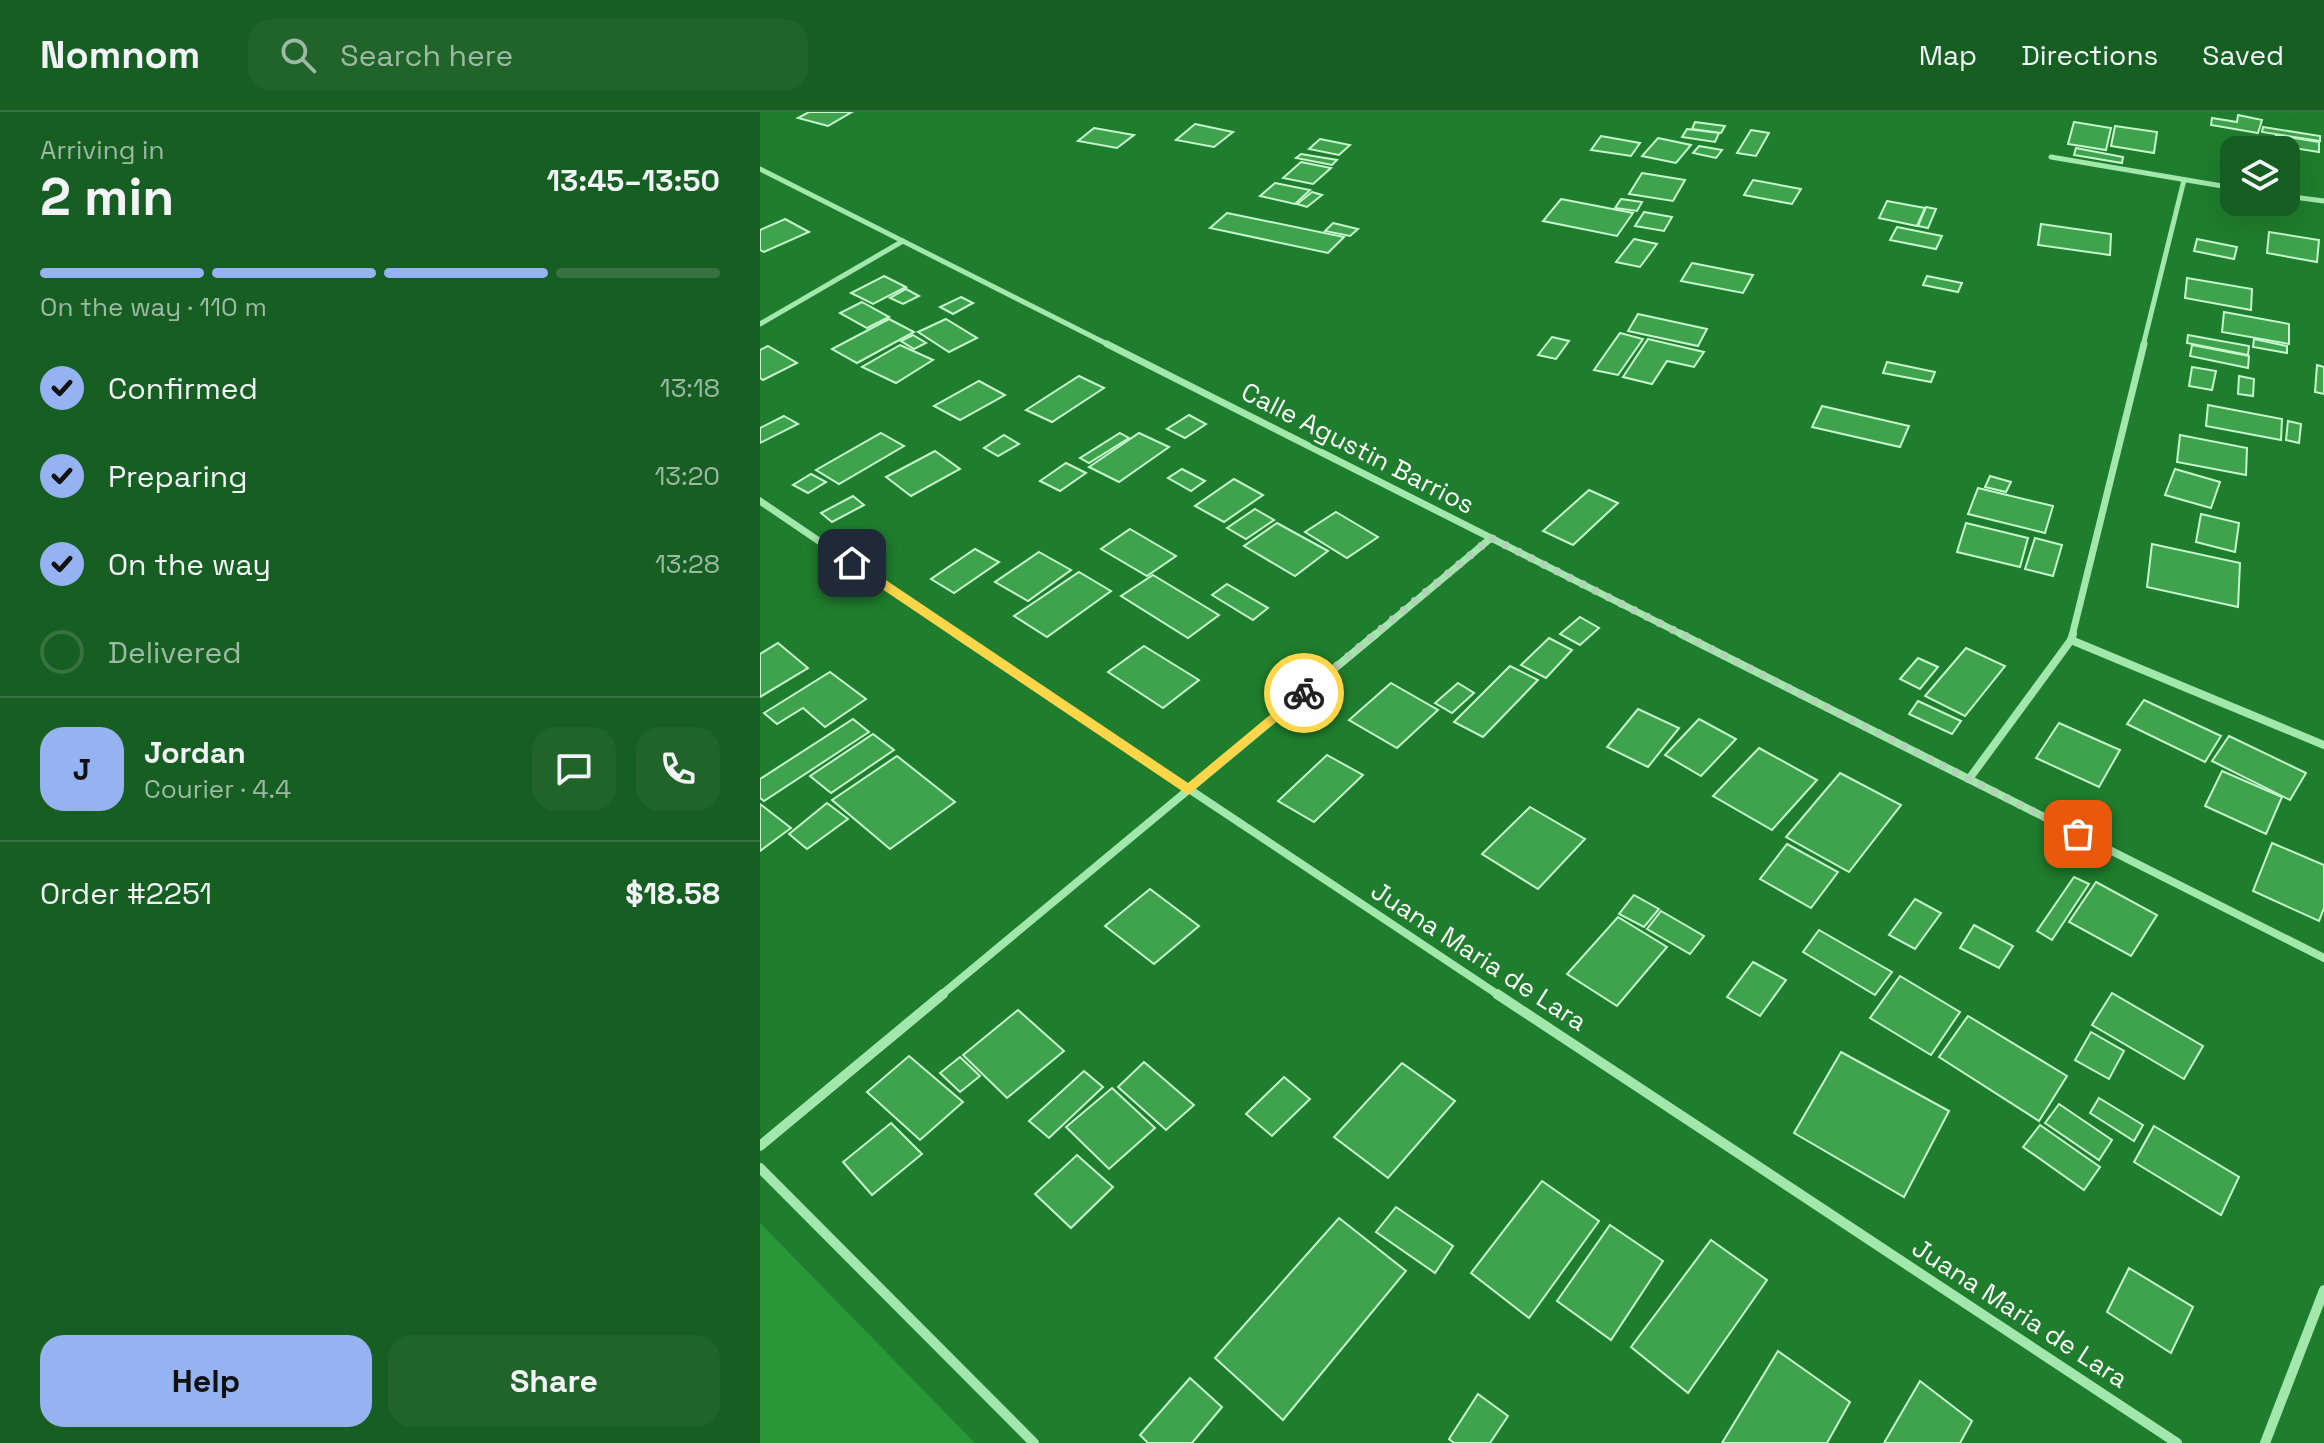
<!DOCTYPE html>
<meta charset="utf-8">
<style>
:root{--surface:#175e22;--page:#20642a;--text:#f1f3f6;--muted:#9ebaa5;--line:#367340;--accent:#95b2f1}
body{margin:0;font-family:"Space Grotesk",sans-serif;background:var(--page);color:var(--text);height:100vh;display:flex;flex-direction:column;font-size:30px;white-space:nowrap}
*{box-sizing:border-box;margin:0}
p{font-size:26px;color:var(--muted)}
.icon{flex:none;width:44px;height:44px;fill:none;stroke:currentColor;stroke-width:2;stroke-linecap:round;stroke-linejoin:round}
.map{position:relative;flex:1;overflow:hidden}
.drawer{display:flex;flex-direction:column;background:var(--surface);width:760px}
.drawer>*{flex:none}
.fabs{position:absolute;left:1460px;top:24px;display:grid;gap:16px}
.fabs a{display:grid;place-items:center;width:80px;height:80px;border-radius:16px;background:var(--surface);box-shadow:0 8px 32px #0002;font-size:40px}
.pin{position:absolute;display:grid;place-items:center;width:68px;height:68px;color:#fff;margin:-34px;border-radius:16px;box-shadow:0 4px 12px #0006}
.courier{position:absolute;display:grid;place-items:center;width:80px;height:80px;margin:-40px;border:6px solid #ffd54a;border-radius:50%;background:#fff;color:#222;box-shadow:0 2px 10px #0007}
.headline em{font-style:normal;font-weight:600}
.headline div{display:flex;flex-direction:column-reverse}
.headline{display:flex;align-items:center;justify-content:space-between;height:136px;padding:0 40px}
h1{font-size:52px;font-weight:600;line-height:60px}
.bar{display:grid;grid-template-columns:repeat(4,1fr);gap:12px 8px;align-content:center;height:96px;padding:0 40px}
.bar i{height:10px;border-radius:6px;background:var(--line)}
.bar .active{background:var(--accent)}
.bar p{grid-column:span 4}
.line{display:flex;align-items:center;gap:20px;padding:0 40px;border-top:2px solid var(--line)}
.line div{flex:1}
.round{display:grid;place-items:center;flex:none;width:84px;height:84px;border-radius:24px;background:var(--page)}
ol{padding:0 40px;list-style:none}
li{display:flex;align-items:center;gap:24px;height:88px}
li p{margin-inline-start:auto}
li .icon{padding:8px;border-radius:50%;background:var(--accent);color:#111;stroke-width:4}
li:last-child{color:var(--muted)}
li i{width:44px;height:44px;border:4px solid var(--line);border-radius:50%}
.button{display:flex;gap:16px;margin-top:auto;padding:16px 40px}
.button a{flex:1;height:92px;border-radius:24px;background:var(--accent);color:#111;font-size:32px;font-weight:600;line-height:92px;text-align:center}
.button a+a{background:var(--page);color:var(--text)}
header{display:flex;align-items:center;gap:48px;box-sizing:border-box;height:112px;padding:0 40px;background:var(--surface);border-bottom:2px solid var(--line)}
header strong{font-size:38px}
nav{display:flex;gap:44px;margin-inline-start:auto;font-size:28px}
.search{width:560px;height:72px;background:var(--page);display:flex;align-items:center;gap:20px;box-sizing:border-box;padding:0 28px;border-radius:24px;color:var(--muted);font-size:30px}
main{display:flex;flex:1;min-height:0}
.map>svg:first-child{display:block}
.green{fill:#299637}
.building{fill:#3fa34d;stroke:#c6f6cc;stroke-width:2}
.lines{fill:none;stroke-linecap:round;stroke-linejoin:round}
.street-far3{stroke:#a2e7ab;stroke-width:5}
.street-far2{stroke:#a2e7ab;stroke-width:7}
.street-far1{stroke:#a2e7ab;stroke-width:8}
.street{stroke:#a2e7ab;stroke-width:10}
.route{fill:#ffd54a}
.done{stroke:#b1d2b6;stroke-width:8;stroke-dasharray:0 14.4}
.labels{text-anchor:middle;stroke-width:7;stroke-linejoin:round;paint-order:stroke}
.street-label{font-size:26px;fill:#fff;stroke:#1f7e2d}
</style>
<header>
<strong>Nomnom</strong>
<div class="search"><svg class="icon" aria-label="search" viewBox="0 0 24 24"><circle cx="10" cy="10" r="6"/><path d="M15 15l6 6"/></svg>Search here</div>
<nav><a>Map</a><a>Directions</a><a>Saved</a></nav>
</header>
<main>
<section class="drawer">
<div class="headline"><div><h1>2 min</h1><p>Arriving in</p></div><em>13:45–13:50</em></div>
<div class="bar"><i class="active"></i><i class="active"></i><i class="active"></i><i></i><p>On the way · 110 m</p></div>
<ol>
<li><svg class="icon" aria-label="check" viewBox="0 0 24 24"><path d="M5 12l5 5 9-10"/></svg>Confirmed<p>13:18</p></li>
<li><svg class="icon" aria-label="check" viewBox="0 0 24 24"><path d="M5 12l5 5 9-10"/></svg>Preparing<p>13:20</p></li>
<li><svg class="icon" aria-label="check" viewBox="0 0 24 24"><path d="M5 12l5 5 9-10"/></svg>On the way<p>13:28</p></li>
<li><i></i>Delivered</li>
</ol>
<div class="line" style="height:144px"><b class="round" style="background:var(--accent);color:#111">J</b><div><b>Jordan</b><p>Courier · 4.4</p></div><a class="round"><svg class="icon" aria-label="chat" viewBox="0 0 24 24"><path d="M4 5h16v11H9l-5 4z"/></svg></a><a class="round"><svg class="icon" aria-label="phone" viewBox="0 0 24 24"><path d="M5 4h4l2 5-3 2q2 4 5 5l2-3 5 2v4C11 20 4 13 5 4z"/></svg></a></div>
<div class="line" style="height:104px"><div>Order #2251</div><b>$18.58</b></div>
<div class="button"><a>Help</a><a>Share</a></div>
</section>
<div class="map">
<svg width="1564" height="1331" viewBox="0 0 1564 1331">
<rect width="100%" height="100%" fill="#1f7e2d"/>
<polygon class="green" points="0,1111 215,1331 0,1331"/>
<g class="building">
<polygon points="49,0 92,0 68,14 38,6"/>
<polygon points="1478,3 1502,8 1498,21 1451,13 1452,6 1477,10"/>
<polygon points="935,10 965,14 961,21 932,17"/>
<polygon points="1314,10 1351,16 1346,38 1308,32"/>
<polygon points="435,12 473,20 454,35 416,28"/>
<polygon points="1355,14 1397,20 1394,41 1351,34"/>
<polygon points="1503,15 1560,24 1560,29 1502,20"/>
<polygon points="334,16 374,23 357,36 318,29"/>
<polygon points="927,17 959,21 955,30 922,25"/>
<polygon points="991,18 1009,21 996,44 977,41"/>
<polygon points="1516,23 1559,30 1559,40 1515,33"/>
<polygon points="841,24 880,31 871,44 831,38"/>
<polygon points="898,26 931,33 916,51 882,44"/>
<polygon points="560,27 590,33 579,43 549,37"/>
<polygon points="939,34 962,38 956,46 933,41"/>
<polygon points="1316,36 1363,45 1362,51 1314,43"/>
<polygon points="541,42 577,48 572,53 536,46"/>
<polygon points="541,50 571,56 553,72 523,66"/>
<polygon points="882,61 925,68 913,89 869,82"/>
<polygon points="993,68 1041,77 1032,92 984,83"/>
<polygon points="515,71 550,78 535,92 500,84"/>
<polygon points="552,80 562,83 547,95 537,92"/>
<polygon points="801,87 873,101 857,124 783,109"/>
<polygon points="861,87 882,90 877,99 855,96"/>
<polygon points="1127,89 1165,96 1157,114 1119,106"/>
<polygon points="1166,95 1176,97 1168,116 1158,114"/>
<polygon points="884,100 912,105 904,119 875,114"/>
<polygon points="467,101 584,125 568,141 450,116"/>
<polygon points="25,107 49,120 4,140 0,138 0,118"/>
<polygon points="573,111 598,117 590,124 565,119"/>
<polygon points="1281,112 1351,122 1350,143 1278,133"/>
<polygon points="1137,115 1182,124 1176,137 1130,128"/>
<polygon points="1509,120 1559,128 1557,150 1507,141"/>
<polygon points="874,127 897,132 880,155 856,150"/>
<polygon points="1437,127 1477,135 1474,147 1434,139"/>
<polygon points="932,151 993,163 983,181 921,169"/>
<polygon points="124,164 146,175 113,192 91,181"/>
<polygon points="1167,164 1202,171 1198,180 1163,173"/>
<polygon points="1427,166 1492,177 1491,198 1425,186"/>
<polygon points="146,177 159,184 143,192 130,186"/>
<polygon points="201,185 213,191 193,202 180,195"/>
<polygon points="102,190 129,205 107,216 80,201"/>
<polygon points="1464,200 1529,212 1529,232 1462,220"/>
<polygon points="878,202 947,217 938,234 868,219"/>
<polygon points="129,207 154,220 97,251 72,237"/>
<polygon points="186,207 217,226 189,240 158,220"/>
<polygon points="860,221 883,227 858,263 834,258"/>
<polygon points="153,223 166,231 154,237 141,229"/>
<polygon points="1428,223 1489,234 1488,243 1427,231"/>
<polygon points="792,225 809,229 796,247 778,243"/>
<polygon points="888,227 944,240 934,255 907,249 892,272 863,265"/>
<polygon points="1494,227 1527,234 1527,241 1493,235"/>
<polygon points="140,233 173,248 136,271 102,255"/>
<polygon points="1432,233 1489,244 1488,256 1430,244"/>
<polygon points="8,234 37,251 3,268 0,266 0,238"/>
<polygon points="1127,250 1175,260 1171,270 1123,261"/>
<polygon points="1557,253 1564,255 1564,282 1555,280"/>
<polygon points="1432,255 1456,259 1452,278 1429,274"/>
<polygon points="319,264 344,276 292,310 266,298"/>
<polygon points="1479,264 1494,267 1493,284 1478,282"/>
<polygon points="219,269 245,283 200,308 174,294"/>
<polygon points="1448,293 1522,307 1521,328 1446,314"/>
<polygon points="1062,294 1149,314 1140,335 1052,315"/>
<polygon points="429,303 446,312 425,326 407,317"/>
<polygon points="24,304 38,312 0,331 0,316"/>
<polygon points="1528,309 1541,312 1539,331 1526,328"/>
<polygon points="121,321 144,334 79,372 56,358"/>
<polygon points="360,321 369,326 329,351 320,346"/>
<polygon points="379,321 409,335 359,370 329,355"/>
<polygon points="244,323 259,332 238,344 224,336"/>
<polygon points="1420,323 1487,336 1486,363 1417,350"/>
<polygon points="175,339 200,357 151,384 126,365"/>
<polygon points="306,351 326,361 300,379 280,369"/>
<polygon points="422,357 445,369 431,379 408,366"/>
<polygon points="1415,357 1460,370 1451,396 1405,383"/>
<polygon points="51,362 66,370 48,381 33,373"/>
<polygon points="1230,364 1251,370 1246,380 1225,375"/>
<polygon points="474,367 503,383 464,410 435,394"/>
<polygon points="1218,376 1293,394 1285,421 1208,402"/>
<polygon points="829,378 858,391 813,433 783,419"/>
<polygon points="93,384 104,393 72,410 61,401"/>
<polygon points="495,397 514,408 486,427 467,416"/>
<polygon points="576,400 618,425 587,446 545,420"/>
<polygon points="1441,402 1479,411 1475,440 1436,430"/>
<polygon points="517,411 568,439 535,464 484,434"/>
<polygon points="1206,411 1268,426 1260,455 1197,440"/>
<polygon points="370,417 416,444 387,464 341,437"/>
<polygon points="1275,426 1302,433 1293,464 1265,457"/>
<polygon points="1392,432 1480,451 1478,495 1387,475"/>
<polygon points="215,437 239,450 194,481 171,467"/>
<polygon points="279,440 311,458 268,489 235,470"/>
<polygon points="319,460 351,479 287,525 254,504"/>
<polygon points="393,463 459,503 428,526 361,484"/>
<polygon points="467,472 508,496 493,508 452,483"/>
<polygon points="820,505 839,516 820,533 800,522"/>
<polygon points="789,526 812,538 786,566 761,553"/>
<polygon points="18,531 48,556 0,585 0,542"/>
<polygon points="384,534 439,568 403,596 348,560"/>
<polygon points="1206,536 1245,554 1205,604 1165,584"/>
<polygon points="1158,546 1178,555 1160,577 1140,567"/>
<polygon points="750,554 778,568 723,625 694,610"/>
<polygon points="70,560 106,587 65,615 43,596 17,612 4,601"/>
<polygon points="631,571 678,598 637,636 589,608"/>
<polygon points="698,571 714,581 692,601 675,591"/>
<polygon points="1384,588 1461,624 1445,650 1367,612"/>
<polygon points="1158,589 1201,609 1192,622 1149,602"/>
<polygon points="878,597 919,616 888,655 847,635"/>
<polygon points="93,607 109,620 4,689 0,686 0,667"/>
<polygon points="939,607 976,627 941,664 905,643"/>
<polygon points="1299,611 1360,638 1339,675 1276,646"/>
<polygon points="113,622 134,638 71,681 50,664"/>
<polygon points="1469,624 1546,661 1530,688 1452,649"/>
<polygon points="999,636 1057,668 1012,718 953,684"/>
<polygon points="567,643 603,663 554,710 518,689"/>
<polygon points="137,644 195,690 130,737 72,688"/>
<polygon points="1462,659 1522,685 1506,722 1445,694"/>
<polygon points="1080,661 1141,693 1089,760 1026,725"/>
<polygon points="67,691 88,707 47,737 29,722"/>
<polygon points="0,692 31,716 0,739"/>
<polygon points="770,695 825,727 778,777 722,742"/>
<polygon points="1512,731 1564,753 1564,796 1559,809 1493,779"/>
<polygon points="1027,732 1078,760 1051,796 1000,767"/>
<polygon points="1314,765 1329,772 1292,828 1277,819"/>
<polygon points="1336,770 1397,803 1371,844 1309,810"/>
<polygon points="390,777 439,814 394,852 345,814"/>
<polygon points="874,783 899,797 884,815 859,802"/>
<polygon points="1155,787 1181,801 1155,837 1129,823"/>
<polygon points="901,799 944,824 930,842 887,817"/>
<polygon points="858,805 907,835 857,894 807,862"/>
<polygon points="1214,813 1253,834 1239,856 1200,836"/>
<polygon points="1059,818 1132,860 1115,883 1043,840"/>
<polygon points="993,850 1026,868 1000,904 967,885"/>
<polygon points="1140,864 1200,900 1171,943 1110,906"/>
<polygon points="1352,881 1443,934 1424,967 1332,913"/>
<polygon points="258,898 304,939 247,986 203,943"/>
<polygon points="1208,904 1307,964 1279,1009 1179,945"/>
<polygon points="1331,920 1364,939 1349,967 1315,948"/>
<polygon points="1081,940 1189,999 1144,1085 1034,1021"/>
<polygon points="149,944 203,990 160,1028 107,980"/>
<polygon points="200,945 220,964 200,980 180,961"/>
<polygon points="384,950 434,993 406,1018 358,975"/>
<polygon points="642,951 695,989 628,1066 574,1025"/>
<polygon points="324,959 343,975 289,1026 269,1009"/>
<polygon points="524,965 550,987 512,1024 486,1002"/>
<polygon points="352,976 395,1016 349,1057 306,1015"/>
<polygon points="1339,986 1383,1013 1374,1029 1330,1001"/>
<polygon points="1299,992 1352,1028 1339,1048 1285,1011"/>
<polygon points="131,1011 162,1042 112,1083 83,1050"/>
<polygon points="1280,1013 1340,1055 1324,1078 1263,1035"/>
<polygon points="1394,1014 1479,1065 1461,1103 1374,1050"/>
<polygon points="317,1043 353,1075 311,1116 275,1082"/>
<polygon points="782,1069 839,1109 769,1206 711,1161"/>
<polygon points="636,1095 693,1134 675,1161 616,1120"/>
<polygon points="579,1106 646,1159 523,1308 455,1246"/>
<polygon points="850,1113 903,1149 851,1228 797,1189"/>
<polygon points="951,1128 1007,1168 928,1281 871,1235"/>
<polygon points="1369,1156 1433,1195 1411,1241 1347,1200"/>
<polygon points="1018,1239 1090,1290 1067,1331 962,1331"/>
<polygon points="430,1266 462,1295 432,1331 388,1331 380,1323"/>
<polygon points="1160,1269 1212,1309 1200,1331 1124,1331"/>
<polygon points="718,1282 748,1304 730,1331 694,1331 689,1327"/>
</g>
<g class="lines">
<g class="street-far3">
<polyline points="1291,45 1474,76"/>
<polyline points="0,57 351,234"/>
<polyline points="1526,84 1564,89"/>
<polyline points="0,212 143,129"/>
<polyline points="1383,234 1424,68"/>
</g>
<g class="street-far2">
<polyline points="347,232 925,524"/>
<polyline points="0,389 199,524"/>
<polyline points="614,524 731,426"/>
<polyline points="1312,524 1384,232"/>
</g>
<g class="street-far1">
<polyline points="196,522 740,884"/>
<polyline points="921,522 1564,846"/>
<polyline points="1311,528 1564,633"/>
<polyline points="1209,667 1311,528 1313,522"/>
<polyline points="180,884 616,522"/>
</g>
<g class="street">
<polyline points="737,882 1417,1331"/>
<polyline points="0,1034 183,882"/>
<polyline points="0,1056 274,1331"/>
<polyline points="1505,1331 1564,1178"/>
</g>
</g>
<polygon class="route" points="88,448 96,448 428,671 540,578 548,578 550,581 428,683 88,454"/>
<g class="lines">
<polyline class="done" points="544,581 731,426 1318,722"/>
</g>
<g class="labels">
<g class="street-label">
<text transform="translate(598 336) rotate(27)" y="9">Calle Agustin Barrios</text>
<text transform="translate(719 844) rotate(33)" y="9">Juana Maria de Lara</text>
<text transform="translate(1260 1201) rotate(33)" y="9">Juana Maria de Lara</text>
</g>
</g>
</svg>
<div class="fabs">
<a><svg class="icon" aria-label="layers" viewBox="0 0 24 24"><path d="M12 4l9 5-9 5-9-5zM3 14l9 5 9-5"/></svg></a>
</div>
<div class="pin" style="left:1318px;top:722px;background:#ea580c"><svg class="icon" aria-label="bag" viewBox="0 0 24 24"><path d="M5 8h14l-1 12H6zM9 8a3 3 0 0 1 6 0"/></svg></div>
<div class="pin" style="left:92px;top:451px;background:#1f2937"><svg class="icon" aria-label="home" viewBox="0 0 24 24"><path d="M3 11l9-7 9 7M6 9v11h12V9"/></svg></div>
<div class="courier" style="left:544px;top:581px"><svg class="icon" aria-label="bike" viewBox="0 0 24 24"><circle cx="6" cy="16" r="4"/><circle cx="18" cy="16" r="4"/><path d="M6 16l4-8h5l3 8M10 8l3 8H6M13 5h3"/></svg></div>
</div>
</main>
